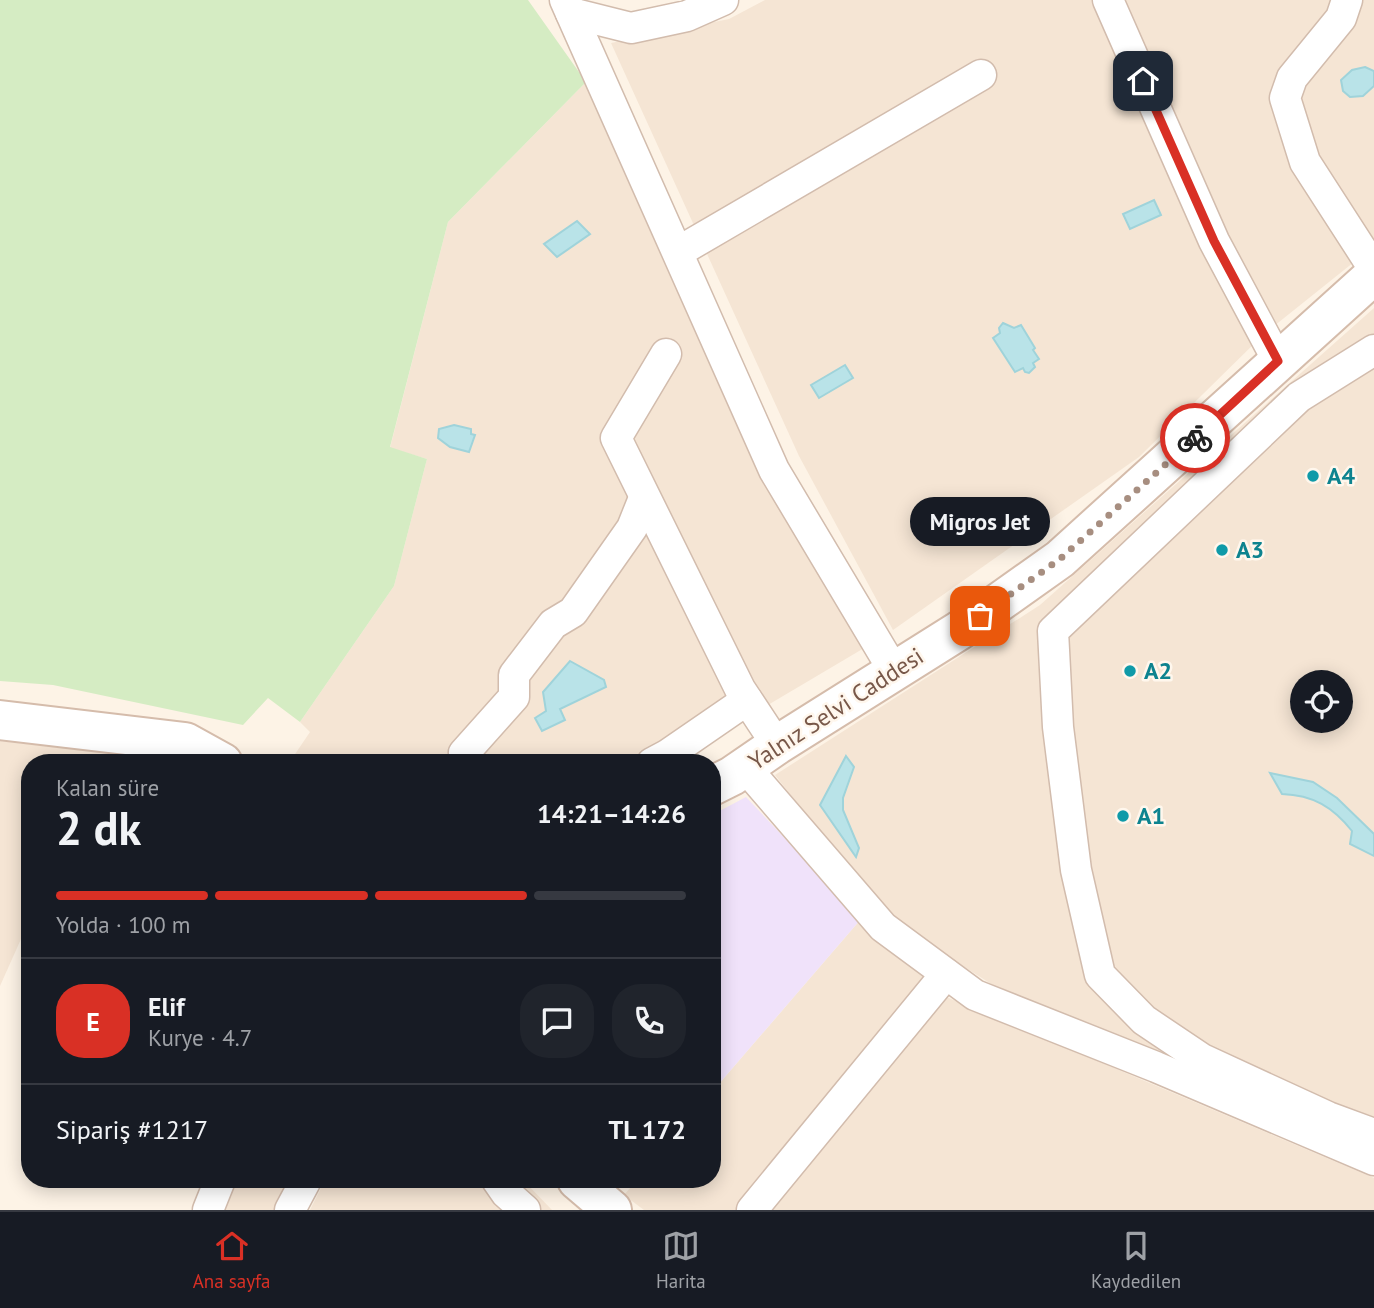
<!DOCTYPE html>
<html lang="tr">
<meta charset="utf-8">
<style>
:root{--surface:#171b24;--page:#20242c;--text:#f1f3f6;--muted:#9ea1a6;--line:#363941;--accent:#d93025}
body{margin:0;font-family:"PT Sans",sans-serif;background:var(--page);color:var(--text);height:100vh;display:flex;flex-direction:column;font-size:26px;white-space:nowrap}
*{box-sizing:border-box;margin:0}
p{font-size:23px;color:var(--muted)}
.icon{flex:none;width:38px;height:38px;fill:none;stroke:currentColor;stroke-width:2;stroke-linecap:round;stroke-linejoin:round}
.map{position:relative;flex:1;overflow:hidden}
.drawer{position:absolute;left:21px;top:754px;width:700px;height:434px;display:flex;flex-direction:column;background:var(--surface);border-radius:28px;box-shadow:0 4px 18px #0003}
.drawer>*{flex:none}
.controls{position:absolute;left:1290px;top:670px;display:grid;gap:14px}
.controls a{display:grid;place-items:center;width:63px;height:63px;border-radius:50%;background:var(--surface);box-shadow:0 4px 18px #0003;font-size:35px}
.pin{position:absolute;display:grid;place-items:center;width:60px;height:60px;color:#fff;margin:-30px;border-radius:14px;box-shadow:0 4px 10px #0006}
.courier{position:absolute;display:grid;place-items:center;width:70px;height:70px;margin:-35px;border:5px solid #d93025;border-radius:50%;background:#fff;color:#222;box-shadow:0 2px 9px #0007}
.bubble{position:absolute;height:49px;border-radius:24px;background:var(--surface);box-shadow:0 4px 18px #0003;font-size:23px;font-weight:700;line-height:49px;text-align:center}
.head em{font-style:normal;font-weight:700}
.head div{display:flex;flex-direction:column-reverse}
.head{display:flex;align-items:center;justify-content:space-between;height:119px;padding:0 35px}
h1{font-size:46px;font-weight:700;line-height:52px}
.bar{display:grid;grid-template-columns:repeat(4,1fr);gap:10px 7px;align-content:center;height:84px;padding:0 35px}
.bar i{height:9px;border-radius:5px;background:var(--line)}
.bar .active{background:var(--accent)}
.bar p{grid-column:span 4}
.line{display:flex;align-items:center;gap:18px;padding:0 35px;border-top:2px solid var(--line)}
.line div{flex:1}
.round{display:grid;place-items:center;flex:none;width:74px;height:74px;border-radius:28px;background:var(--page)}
.tabs{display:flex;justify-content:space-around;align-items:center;height:98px;border-top:2px solid var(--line);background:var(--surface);font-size:19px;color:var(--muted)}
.tabs a{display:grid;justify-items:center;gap:4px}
.tabs .active{color:var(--accent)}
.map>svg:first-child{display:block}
.residential{fill:#f5e5d4;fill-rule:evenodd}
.education{fill:#f0e2fa}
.green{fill:#d5ecc3}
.water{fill:#b9e3e8;stroke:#9fd3da;stroke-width:2}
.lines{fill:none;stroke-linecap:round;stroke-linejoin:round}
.street-casing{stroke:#d2bcad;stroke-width:33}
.secondary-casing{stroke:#d5bcab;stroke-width:42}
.street{stroke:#fff;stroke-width:30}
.secondary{stroke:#fff;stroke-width:38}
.done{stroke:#a78e80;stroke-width:7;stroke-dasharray:0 12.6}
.route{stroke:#d93025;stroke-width:9}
.culture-dot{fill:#0f9aa8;stroke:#fff7ed;stroke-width:2.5}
.labels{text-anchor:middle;stroke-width:5;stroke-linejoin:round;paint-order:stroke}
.culture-label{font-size:24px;font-weight:bold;fill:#0d838f;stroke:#fff7ed;text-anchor:start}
.street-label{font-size:24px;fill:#785849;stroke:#fff7ed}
</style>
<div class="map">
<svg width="1374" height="1210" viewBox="0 0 1374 1210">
<rect width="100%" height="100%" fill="#fdf3e6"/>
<g class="residential">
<polygon points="765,0 1374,0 1374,246 1264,334 1139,457 893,630 799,456 611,43 729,19"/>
<polygon points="586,82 876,641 670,763 289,763 310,732 300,722 394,586 427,459 390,448 448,222"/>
<path d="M 1374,308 L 1374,1155 L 1028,1007 L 888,919 L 775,775 L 1040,605 ZM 1302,682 L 1340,682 L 1340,721 L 1302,721 Z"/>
<polygon points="0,741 117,754 170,763 30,763 30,943 21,939 0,986"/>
<polygon points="861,919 944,996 1374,1178 1374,1210 644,1210 624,1195 637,1180 712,1180 712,1092"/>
<polygon points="214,1180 296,1180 281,1210 201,1210"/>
<polygon points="325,1180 523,1180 552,1210 310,1210"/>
</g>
<polygon class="education" points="746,797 861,919 712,1092 712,815"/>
<polygon class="green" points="0,0 528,0 586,82 448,222 390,447 427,459 394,586 300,722 268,698 243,725 53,685 0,681"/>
<g class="water">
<polygon points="1365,67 1374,71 1374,86 1363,96 1350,97 1343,91 1341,80 1352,70"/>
<polygon points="1154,200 1161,215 1130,229 1123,214"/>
<polygon points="577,221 590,234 557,257 544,244"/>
<polygon points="1003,323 1014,328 1021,325 1035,348 1033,350 1039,359 1033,363 1035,367 1029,373 1025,372 1023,368 1015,372 993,338 1000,333 999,328"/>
<polygon points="845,365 853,378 819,398 811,385"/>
<polygon points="454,425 471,429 471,434 475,435 469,452 450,447 438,438 439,429"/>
<polygon points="570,661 604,680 606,687 560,709 565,720 542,731 535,718 546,711 543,692"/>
<polygon points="846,756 854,767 843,798 843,810 859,848 856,857 820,805"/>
<path d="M 1270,773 L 1313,782 L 1337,798 L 1374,834 L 1374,856 L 1350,844 L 1352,831 C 1333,807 1313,795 1282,794 Z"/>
</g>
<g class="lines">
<g class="street-casing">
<g id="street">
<polyline points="565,0 774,470 894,671"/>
<polyline points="1108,0 1214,241 1278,361"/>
<polyline points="1347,0 1341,18 1292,78 1285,98 1305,162 1374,269"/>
<polyline points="571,13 631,28 687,16 723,0"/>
<polyline points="678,252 981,75"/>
<polyline points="1374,350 1299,397 1053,631 1058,727 1076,870 1100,975 1144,1020 1202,1059 1328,1117 1374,1134"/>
<polyline points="666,354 616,438 740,689 777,745"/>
<polyline points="467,763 464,753 514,697 514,675 553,624 573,612 632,528 644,498"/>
<polyline points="652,763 667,755 747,700"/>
<polyline points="745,767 883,927 975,995 1156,1067 1374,1160"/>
<polyline points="497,1180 506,1193 525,1210"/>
<polyline points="208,1210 220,1180"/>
<polyline points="290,1210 306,1180"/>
<polyline points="752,1210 946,974"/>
</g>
</g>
<g class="secondary-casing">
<g id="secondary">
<polyline points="0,720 185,742 223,763"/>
<polyline points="712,786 732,776 777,745 960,630 1060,559 1374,275"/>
<polyline points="577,1180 612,1210"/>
</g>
</g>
<use href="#street" class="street"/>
<use href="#secondary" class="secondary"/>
</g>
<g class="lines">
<polyline class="done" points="980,616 1060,559 1195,438"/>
<polyline class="route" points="1143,81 1214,241 1278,361 1195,438"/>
</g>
<g class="culture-dot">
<circle cx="1313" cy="476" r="7"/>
<circle cx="1222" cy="550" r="7"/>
<circle cx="1130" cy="671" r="7"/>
<circle cx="1123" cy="816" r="7"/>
</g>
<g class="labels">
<g class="culture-label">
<text x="1327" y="484">A4</text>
<text x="1236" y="558">A3</text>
<text x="1144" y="679">A2</text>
<text x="1137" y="824">A1</text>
</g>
<g class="street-label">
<text transform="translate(836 709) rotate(-33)" y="8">Yalnız Selvi Caddesi</text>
</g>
</g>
</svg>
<div class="controls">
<a><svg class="icon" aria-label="locate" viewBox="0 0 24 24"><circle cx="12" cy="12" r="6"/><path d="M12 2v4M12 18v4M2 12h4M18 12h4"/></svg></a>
</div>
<div class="pin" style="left:980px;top:616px;background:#ea580c"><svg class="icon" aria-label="bag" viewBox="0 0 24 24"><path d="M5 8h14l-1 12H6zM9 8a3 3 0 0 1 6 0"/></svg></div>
<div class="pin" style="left:1143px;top:81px;background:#1f2937"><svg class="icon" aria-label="home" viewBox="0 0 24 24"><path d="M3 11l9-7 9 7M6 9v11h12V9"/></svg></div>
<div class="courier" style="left:1195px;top:438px"><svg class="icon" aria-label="bike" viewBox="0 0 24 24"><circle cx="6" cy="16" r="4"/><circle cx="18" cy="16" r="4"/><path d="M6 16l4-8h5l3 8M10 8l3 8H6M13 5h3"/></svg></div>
<div class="bubble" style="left:910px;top:497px;width:140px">Migros Jet</div>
<section class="drawer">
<div class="head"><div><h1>2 dk</h1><p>Kalan süre</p></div><em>14:21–14:26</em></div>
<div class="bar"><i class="active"></i><i class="active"></i><i class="active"></i><i></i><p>Yolda · 100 m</p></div>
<div class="line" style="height:126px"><b class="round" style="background:var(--accent);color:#fff">E</b><div><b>Elif</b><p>Kurye · 4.7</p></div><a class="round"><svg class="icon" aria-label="chat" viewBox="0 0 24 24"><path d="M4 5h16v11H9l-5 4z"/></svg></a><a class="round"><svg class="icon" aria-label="phone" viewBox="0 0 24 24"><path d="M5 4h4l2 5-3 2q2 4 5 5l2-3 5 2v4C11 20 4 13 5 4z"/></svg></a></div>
<div class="line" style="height:91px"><div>Sipariş #1217</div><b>TL 172</b></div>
</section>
</div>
<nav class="tabs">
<a class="active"><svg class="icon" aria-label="home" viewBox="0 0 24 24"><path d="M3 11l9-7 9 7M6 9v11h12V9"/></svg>Ana sayfa</a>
<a><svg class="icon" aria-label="map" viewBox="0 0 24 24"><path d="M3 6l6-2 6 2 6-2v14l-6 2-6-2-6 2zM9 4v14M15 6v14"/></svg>Harita</a>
<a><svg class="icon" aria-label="saved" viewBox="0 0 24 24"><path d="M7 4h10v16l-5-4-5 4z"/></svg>Kaydedilen</a>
</nav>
